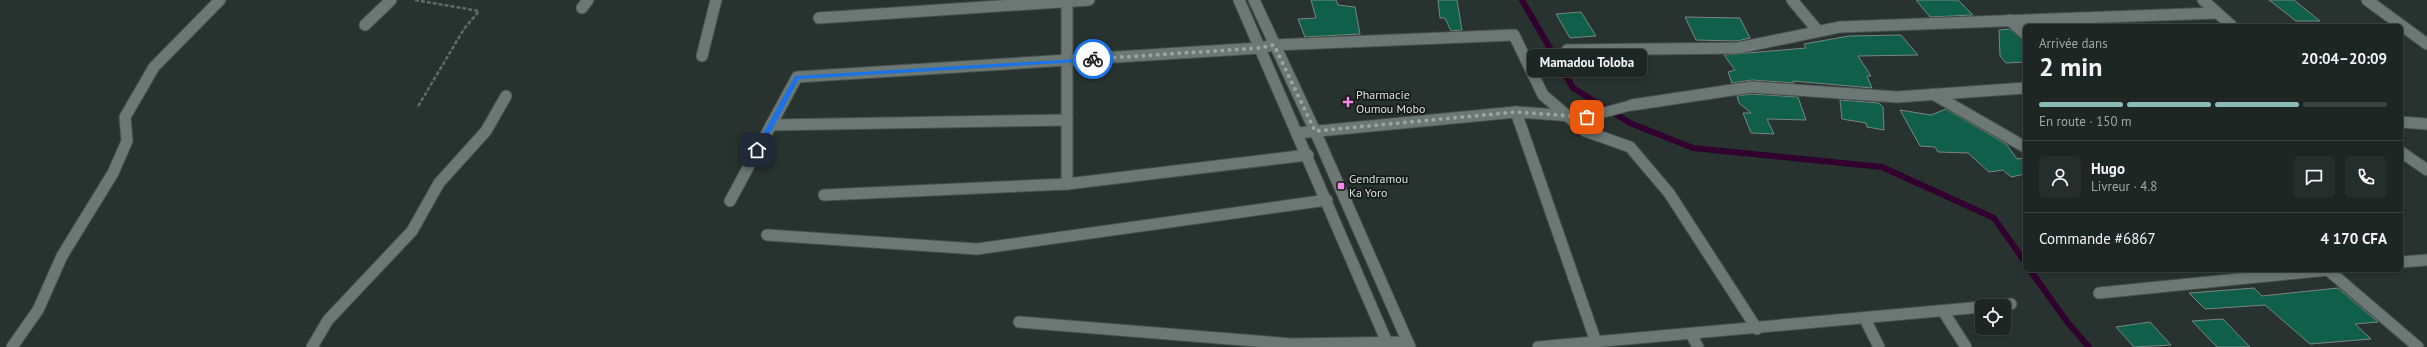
<!DOCTYPE html>
<html lang="fr">
<meta charset="utf-8">
<style>
:root{--surface:#1e2623;--page:#262e2b;--text:#f1f3f6;--muted:#a1a5a6;--line:#3c4341;--accent:#8bbbb9}
body{margin:0;font-family:"PT Sans",sans-serif;background:var(--page);color:var(--text);height:100vh;display:flex;flex-direction:column;font-size:15px;white-space:nowrap}
*{box-sizing:border-box;margin:0}
p{font-size:13px;color:var(--muted)}
.icon{flex:none;width:22px;height:22px;fill:none;stroke:currentColor;stroke-width:2;stroke-linecap:round;stroke-linejoin:round}
.map{position:relative;flex:1;overflow:hidden}
.sheet{position:absolute;left:2023px;top:24px;width:380px;height:248px;display:flex;flex-direction:column;background:var(--surface);border-radius:6px;box-shadow:0 2px 6px #0003,0 0 0 1px var(--line)}
.sheet>*{flex:none}
.tools{position:absolute;left:1975px;top:299px;display:grid;gap:8px}
.tools a{display:grid;place-items:center;width:36px;height:36px;border-radius:6px;background:var(--surface);box-shadow:0 2px 6px #0003,0 0 0 1px var(--line);font-size:20px}
.pin{position:absolute;display:grid;place-items:center;width:34px;height:34px;color:#fff;margin:-17px;border-radius:8px;box-shadow:0 2px 6px #0006}
.courier{position:absolute;display:grid;place-items:center;width:40px;height:40px;margin:-20px;border:3px solid #1a73e8;border-radius:50%;background:#fff;color:#222;box-shadow:0 1px 5px #0007}
.bubble{position:absolute;height:28px;border-radius:6px;background:var(--surface);box-shadow:0 2px 6px #0003,0 0 0 1px var(--line);font-size:13px;font-weight:600;line-height:28px;text-align:center}
.headline em{font-style:normal;font-weight:600}
.headline div{display:flex;flex-direction:column-reverse}
.headline{display:flex;align-items:center;justify-content:space-between;height:68px;padding:0 16px}
h1{font-size:26px;font-weight:600;line-height:30px}
.bar{display:grid;grid-template-columns:repeat(4,1fr);gap:6px 4px;align-content:center;height:48px;padding:0 16px}
.bar i{height:5px;border-radius:3px;background:var(--line)}
.bar .active{background:var(--accent)}
.bar p{grid-column:span 4}
.line{display:flex;align-items:center;gap:10px;padding:0 16px;border-top:1px solid var(--line)}
.line div{flex:1}
.round{display:grid;place-items:center;flex:none;width:42px;height:42px;border-radius:6px;background:var(--page)}
.map>svg:first-child{display:block}
.lines{fill:none;stroke-linecap:round;stroke-linejoin:round}
.stream{stroke:#32002e;stroke-width:6}
.building{fill:#105f4a;stroke:#798580}
.service-casing{stroke:#464f4b;stroke-width:12}
.minor-casing{stroke:#464f4b;stroke-width:13}
.secondary-casing{stroke:#464f4b;stroke-width:13}
.path{stroke:#616b67;stroke-width:2.5;stroke-dasharray:4 2;stroke-linecap:butt}
.service{stroke:#6c7873;stroke-width:10}
.minor{stroke:#6c7873;stroke-width:11}
.secondary{stroke:#6c7873;stroke-width:11}
.route{fill:#1a73e8}
.done{stroke:#9ca5a1;stroke-width:4;stroke-dasharray:0 7.2}
.poi-dot{fill:#f888ea;stroke:#151918;stroke-width:1.5}
.labels{text-anchor:middle;stroke-width:3.5;stroke-linejoin:round;paint-order:stroke}
.poi-label{font-size:12px;fill:#dbe2df;stroke:#151918;text-anchor:start}
</style>
<div class="map">
<svg width="2427" height="347" viewBox="0 0 2427 347">
<rect width="100%" height="100%" fill="#28332f"/>
<g class="lines">
<g class="stream">
<polyline points="1522,0 1573,88 1630,123 1693,148 1882,167 1994,218 2025,262"/>
<polyline points="2030,270 2068,323 2089,347"/>
</g>
</g>
<g class="building">
<polygon points="1311,0 1336,0 1338,5 1355,7 1360,34 1305,37 1298,19 1316,18"/>
<polygon points="1438,0 1457,0 1462,30 1451,31 1445,18 1440,18"/>
<polygon points="1916,0 1958,0 1973,15 1930,17"/>
<polygon points="2269,0 2294,0 2320,21 2296,21"/>
<polygon points="1581,12 1596,36 1570,38 1556,14"/>
<polygon points="1685,17 1740,18 1750,38 1737,41 1696,40"/>
<polygon points="2010,29 2025,41 2025,62 2006,63 2000,56 1999,30"/>
<polygon points="1901,35 1918,55 1858,56 1871,76 1867,76 1872,88 1793,81 1794,83 1752,80 1732,83 1728,72 1735,70 1724,55 1806,48 1804,44 1849,36"/>
<polygon points="1752,94 1798,97 1806,120 1767,119 1774,134 1751,133 1743,113 1751,113 1739,103 1737,96"/>
<polygon points="1840,100 1879,103 1883,107 1884,130 1867,127 1866,123 1842,119"/>
<polygon points="1946,109 2006,144 2017,159 2025,158 2025,174 2011,177 2003,170 1989,172 1968,153 1938,152 1935,147 1920,146 1900,110 1931,115"/>
<polygon points="2254,288 2262,296 2338,288 2378,322 2355,324 2371,339 2310,344 2265,305 2205,309 2189,293"/>
<polygon points="2223,319 2250,347 2217,347 2192,321"/>
<polygon points="2150,322 2171,345 2134,347 2116,327"/>
</g>
<g class="lines">
<g class="service-casing">
<polyline id="service" points="1587,117 1632,105"/>
</g>
<g class="minor-casing">
<g id="minor">
<polyline points="1067,0 1067,184"/>
<polyline points="1792,0 1818,31"/>
<polyline points="2203,0 2232,26"/>
<polyline points="2367,0 2427,44"/>
<polyline points="582,8 588,0"/>
<polyline points="819,18 1089,0"/>
<polyline points="2010,20 2025,34"/>
<polyline points="365,25 391,0"/>
<polyline points="1567,50 1738,48 1840,27 2216,13"/>
<polyline points="702,56 716,0"/>
<polyline points="1933,94 2025,147"/>
<polyline points="1632,105 1752,87 1897,97 2025,88"/>
<polyline points="1516,112 1596,342"/>
<polyline points="2401,122 2427,124"/>
<polyline points="771,125 1067,120"/>
<polyline points="1298,133 1516,112 1587,117"/>
<polyline points="2401,152 2427,170"/>
<polyline points="824,195 1067,184 1308,155"/>
<polyline points="730,201 797,77 1260,48 1274,45 1514,35 1543,95 1585,131 1630,147 1669,193 1757,329"/>
<polyline points="767,235 977,249 1327,200"/>
<polyline points="2401,262 2427,260"/>
<polyline points="2328,270 2418,347"/>
<polyline points="2099,293 2328,270"/>
<polyline points="1994,306 2011,304"/>
<polyline points="1943,311 1966,347"/>
<polyline points="1865,319 1879,347"/>
<polyline points="1019,322 1292,344 1408,342"/>
<polyline points="1691,334 1698,347"/>
<polyline points="12,347 38,310 62,256 113,173 127,141 125,117 154,67 220,0"/>
<polyline points="312,347 328,320 412,231 439,183 486,131 506,96"/>
<polyline points="1538,347 1982,307"/>
</g>
</g>
<g class="secondary-casing">
<g id="secondary">
<polyline points="1239,0 1389,347"/>
<polyline points="1254,0 1315,131 1410,347"/>
</g>
</g>
<polyline class="path" points="415,0 479,11 464,29 417,108"/>
<use href="#service" class="service"/>
<use href="#minor" class="minor"/>
<use href="#secondary" class="secondary"/>
</g>
<polygon class="route" points="1093,58 1095,61 799,79 761,150 757,152 754,150 795,76"/>
<g class="lines">
<polyline class="done" points="1093,59 1260,48 1274,45 1315,131 1516,112 1587,117"/>
</g>
<g class="poi-dot">
<path d="M1346 96h4v4h4v4h-4v4h-4v-4h-4v-4h4z"/>
<rect x="1337" y="182" width="8" height="8" rx="2"/>
</g>
<g class="labels">
<g class="poi-label">
<text x="1356" y="99">Pharmacie<tspan x="1356" dy="14">Oumou Mobo</tspan></text>
<text x="1349" y="183">Gendramou<tspan x="1349" dy="14">Ka Yoro</tspan></text>
</g>
</g>
</svg>
<div class="tools">
<a><svg class="icon" aria-label="locate" viewBox="0 0 24 24"><circle cx="12" cy="12" r="6"/><path d="M12 2v4M12 18v4M2 12h4M18 12h4"/></svg></a>
</div>
<div class="pin" style="left:1587px;top:117px;background:#ea580c"><svg class="icon" aria-label="bag" viewBox="0 0 24 24"><path d="M5 8h14l-1 12H6zM9 8a3 3 0 0 1 6 0"/></svg></div>
<div class="pin" style="left:757px;top:150px;background:#1f2937"><svg class="icon" aria-label="home" viewBox="0 0 24 24"><path d="M3 11l9-7 9 7M6 9v11h12V9"/></svg></div>
<div class="courier" style="left:1093px;top:59px"><svg class="icon" aria-label="bike" viewBox="0 0 24 24"><circle cx="6" cy="16" r="4"/><circle cx="18" cy="16" r="4"/><path d="M6 16l4-8h5l3 8M10 8l3 8H6M13 5h3"/></svg></div>
<div class="bubble" style="left:1527px;top:49px;width:120px">Mamadou Toloba</div>
<section class="sheet">
<div class="headline"><div><h1>2 min</h1><p>Arrivée dans</p></div><em>20:04–20:09</em></div>
<div class="bar"><i class="active"></i><i class="active"></i><i class="active"></i><i></i><p>En route · 150 m</p></div>
<div class="line" style="height:72px"><a class="round"><svg class="icon" aria-label="person" viewBox="0 0 24 24"><circle cx="12" cy="8" r="4"/><path d="M4 21q1-7 8-7t8 7"/></svg></a><div><b>Hugo</b><p>Livreur · 4.8</p></div><a class="round"><svg class="icon" aria-label="chat" viewBox="0 0 24 24"><path d="M4 5h16v11H9l-5 4z"/></svg></a><a class="round"><svg class="icon" aria-label="phone" viewBox="0 0 24 24"><path d="M5 4h4l2 5-3 2q2 4 5 5l2-3 5 2v4C11 20 4 13 5 4z"/></svg></a></div>
<div class="line" style="height:52px"><div>Commande #6867</div><b>4 170 CFA</b></div>
</section>
</div>
